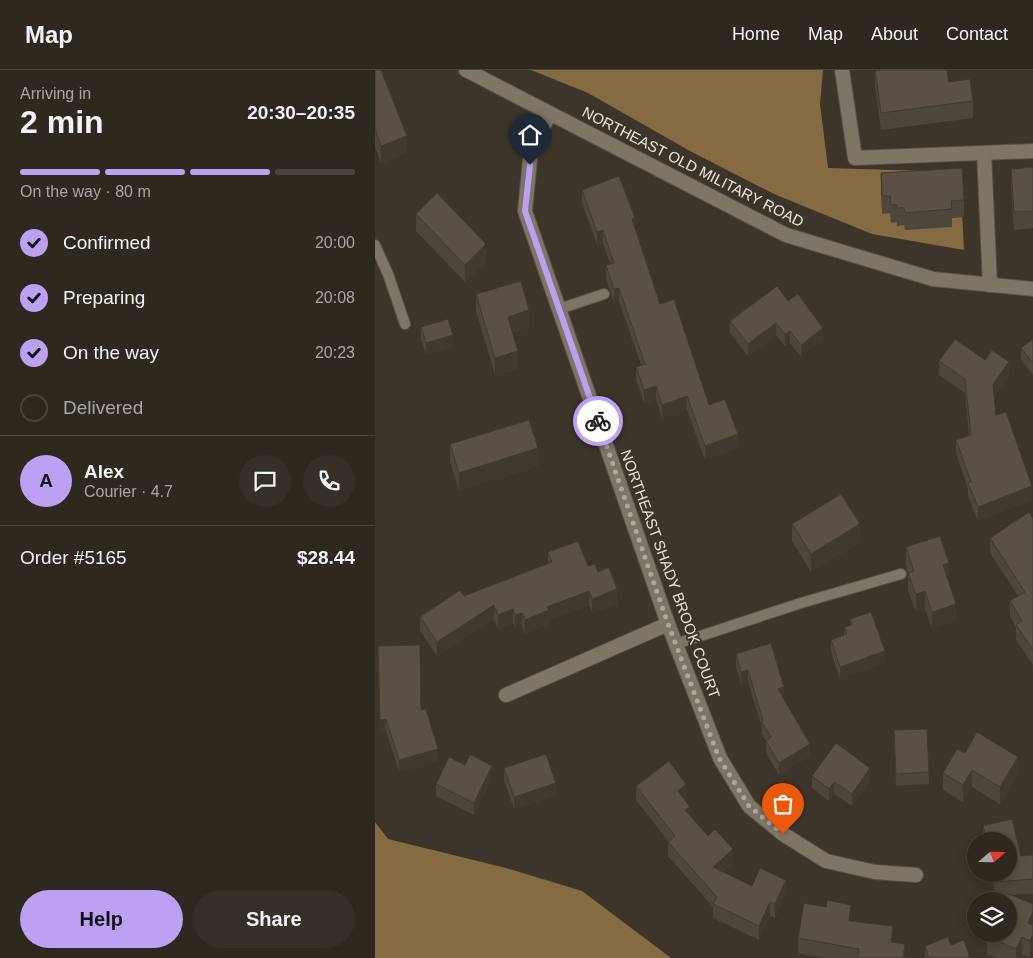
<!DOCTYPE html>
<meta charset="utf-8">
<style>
:root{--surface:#2e281f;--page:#363028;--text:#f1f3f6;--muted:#a7a6a4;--line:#49443d;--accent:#bca0f2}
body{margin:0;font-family:Helvetica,sans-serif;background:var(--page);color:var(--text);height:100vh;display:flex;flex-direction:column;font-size:19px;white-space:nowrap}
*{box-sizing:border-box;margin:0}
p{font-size:16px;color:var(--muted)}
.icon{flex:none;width:28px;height:28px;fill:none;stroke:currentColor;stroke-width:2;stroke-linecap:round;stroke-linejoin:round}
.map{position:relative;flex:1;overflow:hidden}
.drawer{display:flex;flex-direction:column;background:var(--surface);width:375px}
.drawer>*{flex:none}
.needle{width:32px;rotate:70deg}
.fabs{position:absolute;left:592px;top:762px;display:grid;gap:10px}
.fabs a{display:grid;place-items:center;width:50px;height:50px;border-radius:50%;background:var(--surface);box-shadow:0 2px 12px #0003,0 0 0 1px var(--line);font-size:25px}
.pin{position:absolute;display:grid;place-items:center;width:42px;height:42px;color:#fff;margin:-51px -21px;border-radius:50% 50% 50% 0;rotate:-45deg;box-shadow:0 0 5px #0007}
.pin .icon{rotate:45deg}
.courier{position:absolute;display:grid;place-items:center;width:50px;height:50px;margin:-25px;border:4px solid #bca0f2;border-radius:50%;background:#fff;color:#222;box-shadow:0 1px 6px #0007}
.head em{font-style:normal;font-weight:700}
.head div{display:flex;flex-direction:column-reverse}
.head{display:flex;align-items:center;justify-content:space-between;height:85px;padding:0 20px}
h1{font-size:32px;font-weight:700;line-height:38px}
.bar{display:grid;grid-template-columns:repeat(4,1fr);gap:8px 5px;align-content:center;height:60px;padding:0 20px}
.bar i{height:6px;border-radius:4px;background:var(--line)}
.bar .on{background:var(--accent)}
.bar p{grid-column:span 4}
.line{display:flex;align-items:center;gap:12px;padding:0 20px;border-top:1px solid var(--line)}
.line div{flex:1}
.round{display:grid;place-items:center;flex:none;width:52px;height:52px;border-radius:26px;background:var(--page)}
ol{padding:0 20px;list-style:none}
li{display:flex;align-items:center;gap:15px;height:55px}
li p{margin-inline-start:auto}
li .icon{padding:5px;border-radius:50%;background:var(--accent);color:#111;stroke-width:4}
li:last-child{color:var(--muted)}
li i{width:28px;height:28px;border:2px solid var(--line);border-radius:50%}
.primary-button{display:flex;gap:10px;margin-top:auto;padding:10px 20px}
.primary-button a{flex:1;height:58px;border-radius:30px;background:var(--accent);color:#111;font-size:20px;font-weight:700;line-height:58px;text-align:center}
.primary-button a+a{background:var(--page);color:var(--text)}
header{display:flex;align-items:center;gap:30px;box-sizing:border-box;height:70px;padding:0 25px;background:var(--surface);border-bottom:1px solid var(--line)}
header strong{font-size:24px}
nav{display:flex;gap:28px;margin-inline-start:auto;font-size:18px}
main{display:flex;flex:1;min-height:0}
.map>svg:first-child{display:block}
.forest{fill:#846b42}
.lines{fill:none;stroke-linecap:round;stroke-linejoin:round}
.service-casing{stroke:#575146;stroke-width:12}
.minor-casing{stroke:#575146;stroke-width:16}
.tertiary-casing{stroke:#575146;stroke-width:16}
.service{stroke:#7e7567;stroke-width:10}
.minor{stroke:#7e7567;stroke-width:14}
.tertiary{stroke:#7e7567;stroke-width:14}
.wall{fill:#4d463a}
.shaded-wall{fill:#3f3930}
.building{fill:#5a5144;stroke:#3f3930}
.done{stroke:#ada79e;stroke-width:5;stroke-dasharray:0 9}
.route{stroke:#bca0f2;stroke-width:6}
.labels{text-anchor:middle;stroke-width:4;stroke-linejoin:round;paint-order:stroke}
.street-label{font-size:15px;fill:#eae5dd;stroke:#3d3529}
</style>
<header>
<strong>Map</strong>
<nav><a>Home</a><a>Map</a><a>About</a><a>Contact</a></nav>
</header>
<main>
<section class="drawer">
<div class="head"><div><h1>2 min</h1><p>Arriving in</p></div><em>20:30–20:35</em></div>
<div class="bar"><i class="on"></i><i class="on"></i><i class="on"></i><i></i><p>On the way · 80 m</p></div>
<ol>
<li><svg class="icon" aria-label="check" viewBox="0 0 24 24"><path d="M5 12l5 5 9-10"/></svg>Confirmed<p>20:00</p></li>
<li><svg class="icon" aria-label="check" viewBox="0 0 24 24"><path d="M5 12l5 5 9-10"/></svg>Preparing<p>20:08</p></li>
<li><svg class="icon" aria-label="check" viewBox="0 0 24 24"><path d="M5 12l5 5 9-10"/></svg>On the way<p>20:23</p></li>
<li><i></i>Delivered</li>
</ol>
<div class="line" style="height:90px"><b class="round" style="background:var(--accent);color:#111">A</b><div><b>Alex</b><p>Courier · 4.7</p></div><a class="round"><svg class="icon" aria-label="chat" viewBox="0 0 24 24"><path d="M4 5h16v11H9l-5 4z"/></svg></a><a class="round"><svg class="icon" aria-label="phone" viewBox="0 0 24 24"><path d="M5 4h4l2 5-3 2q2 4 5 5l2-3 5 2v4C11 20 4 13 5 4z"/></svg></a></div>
<div class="line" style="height:65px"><div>Order #5165</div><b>$28.44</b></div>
<div class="primary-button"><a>Help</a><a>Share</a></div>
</section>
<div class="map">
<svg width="658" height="888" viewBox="0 0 658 888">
<rect width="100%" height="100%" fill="#3d3529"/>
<g class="forest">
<polygon points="156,0 448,0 445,34 453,98 585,102 589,180 497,164 399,124 315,81 213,23"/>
<polygon points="0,752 13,769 131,798 207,821 296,888 0,888"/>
</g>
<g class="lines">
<g class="service-casing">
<g id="service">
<polyline points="0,175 13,204 30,254"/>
<polyline points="184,239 229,224"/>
<polyline points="301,574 426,533 526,504"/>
</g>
</g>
<g class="minor-casing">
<g id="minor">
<polyline points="467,0 480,88 658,81"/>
<polyline points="175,44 156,79 150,141 293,554 345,688 374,736 408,764 451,791 500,802 541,805"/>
<polyline points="609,83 615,215"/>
<polyline points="131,625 293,554"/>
</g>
</g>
<g class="tertiary-casing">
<polyline id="tertiary" points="91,0 411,165 558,209 658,219"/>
</g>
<use href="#service" class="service"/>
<use href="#minor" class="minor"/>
<use href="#tertiary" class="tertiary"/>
</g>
<g class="wall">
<polygon points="0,0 32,83 6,93 0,77"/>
<polygon points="500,0 574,12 598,31 598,48 506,60 500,17"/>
<polygon points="658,97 658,158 639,160 636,117 636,99"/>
<polygon points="506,103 589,130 589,147 577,148 577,157 530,160 529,155 522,156 522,152 516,153 515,143 507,144 506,121"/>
<polygon points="207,120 260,158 285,234 334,335 363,378 330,390 312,340 287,348 281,329 269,333 261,310 261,297 266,295 244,231 239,233 231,209 231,195 235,194 228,173 222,175 207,133"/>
<polygon points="41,144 111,191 90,212 41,161"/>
<polygon points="101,224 154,258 137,262 143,299 120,305 101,241"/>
<polygon points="413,231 448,270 426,287 415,273 410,276 401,265 373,286 355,263 355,251"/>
<polygon points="46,257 78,277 51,285 46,269"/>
<polygon points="658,269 658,305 646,290 646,278"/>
<polygon points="610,290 634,305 619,326 621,345 657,430 603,451 593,427 593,419 581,383 581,370 594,365 590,323 564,305 564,291"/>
<polygon points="75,374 163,396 84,420 75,392"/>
<polygon points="658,449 658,595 641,570 641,557 635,546 635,531 643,526 615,483 615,468"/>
<polygon points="417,454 485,472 436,502 417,471"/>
<polygon points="531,477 574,511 573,511 581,551 557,559 550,539 541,542 533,520 533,503 531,495"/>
<polygon points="173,482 213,496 223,502 242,534 217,543 214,535 174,550 174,554 150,564 147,557 140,559 138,553 123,559 119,549 62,586 45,561 45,547 89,526 173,493"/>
<polygon points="475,549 510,593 465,609 456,582 456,570 469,565 469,557 475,556"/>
<polygon points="3,576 46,640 63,691 24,702 11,661 5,662"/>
<polygon points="361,584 409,629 435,686 404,705 391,683 391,671 387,664 387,657 373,612 366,614 361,596"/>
<polygon points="519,660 554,702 554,714 521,716"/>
<polygon points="590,683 643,704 625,734 597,717 588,732 568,720 568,703"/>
<polygon points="129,698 181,725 139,739 129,710"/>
<polygon points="437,706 495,710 477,736 459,724 454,731 437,718"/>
<polygon points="117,708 99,745 61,726 61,714"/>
<polygon points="261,716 311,728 309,729 315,746 358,793 348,802 377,816 411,824 400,848 395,846 384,870 338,848 338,837 293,786 293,771 261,730"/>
<polygon points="637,749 646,786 658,785 658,824 637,825 658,834 658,881 655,888 647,885 645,888 621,888 612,884 612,867 614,864 634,864 634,831 627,831 629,826 621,827 616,804 634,804 634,771 608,771 608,756"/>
<polygon points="476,851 518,872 530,888 450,888 423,884 423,868"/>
<polygon points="576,875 595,888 550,888 550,876"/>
</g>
<g class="shaded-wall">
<polygon points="32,66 32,83 6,93 6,76"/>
<polygon points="260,148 260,162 257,149"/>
<polygon points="228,160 228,173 222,175 222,162"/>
<polygon points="111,174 111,191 90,212 90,195"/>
<polygon points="244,218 244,231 239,233 239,219"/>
<polygon points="154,240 154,258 133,264 133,247"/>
<polygon points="401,253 401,265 373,286 373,274"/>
<polygon points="448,258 448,270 426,287 426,275"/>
<polygon points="415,261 415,273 410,276 410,264"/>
<polygon points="78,265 78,277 51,285 51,273"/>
<polygon points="143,281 143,299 120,305 120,288"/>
<polygon points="634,292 634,305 618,328 618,314"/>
<polygon points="281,316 281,329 269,333 269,320"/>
<polygon points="312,326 312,340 287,348 287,335"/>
<polygon points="363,364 363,378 330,390 330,376"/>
<polygon points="163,378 163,396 84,420 84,403"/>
<polygon points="657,416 657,430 603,451 603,437"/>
<polygon points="485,454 485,472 436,502 436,484"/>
<polygon points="574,493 574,511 568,513 568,495"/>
<polygon points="242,519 242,534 217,543 217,529"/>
<polygon points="214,521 214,535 174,550 174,554 150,564 150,550 172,537"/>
<polygon points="550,521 550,539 541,542 541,524"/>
<polygon points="581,534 581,551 557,559 557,542"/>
<polygon points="119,535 119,549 62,586 62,572"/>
<polygon points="138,539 138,553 123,559 123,545"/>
<polygon points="147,543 147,557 140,559 140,545"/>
<polygon points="510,581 510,593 465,609 465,597"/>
<polygon points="373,600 373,612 366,614 366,602"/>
<polygon points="409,617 409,629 403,631 403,619"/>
<polygon points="11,649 11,661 5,662 5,650"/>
<polygon points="435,674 435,686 404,705 404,693"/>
<polygon points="63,679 63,691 24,702 24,690"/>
<polygon points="643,687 643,704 625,734 625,717"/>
<polygon points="117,696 117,708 99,745 99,733"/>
<polygon points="495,698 495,710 477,736 477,724"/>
<polygon points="597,700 597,717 588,732 588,715"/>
<polygon points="459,712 459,724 454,731 454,719"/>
<polygon points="181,713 181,725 139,739 139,727"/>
<polygon points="311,714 311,728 303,735 303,721"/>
<polygon points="315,737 315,751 310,740"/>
<polygon points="358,779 358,793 338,811 338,797"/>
<polygon points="411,810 411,824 400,848 400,834"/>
<polygon points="395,832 395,846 384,870 384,856"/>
<polygon points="476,835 476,850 474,866 474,851"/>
<polygon points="658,841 658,858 653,853"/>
<polygon points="518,856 518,871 516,887 516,872"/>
<polygon points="658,864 658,881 655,888 655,871"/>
<polygon points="647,867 647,885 645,888 641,888 641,879"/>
</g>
<g class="building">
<polygon points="0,0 6,0 32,66 6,76 0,59"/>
<polygon points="500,0 572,0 574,12 595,9 598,31 506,43"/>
<polygon points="658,97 658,141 639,142 636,99"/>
<polygon points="587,98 589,130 576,131 577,139 530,143 529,138 522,138 522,135 516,135 515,126 507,126 506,103"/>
<polygon points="244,106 260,148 257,149 285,234 299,229 334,335 350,329 363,364 330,376 312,326 287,335 281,316 269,320 261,297 270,294 244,218 239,219 231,195 239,193 228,160 222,162 207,120"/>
<polygon points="62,123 111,174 90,195 41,144"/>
<polygon points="146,211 154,240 133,247 143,281 120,288 101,224"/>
<polygon points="402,216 413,231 423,224 448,258 426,275 415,261 410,264 401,253 373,274 355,251"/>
<polygon points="73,249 78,265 51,273 46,257"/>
<polygon points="580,269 610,290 617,280 634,292 618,314 621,345 631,342 657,416 603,437 593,413 596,412 581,370 596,365 590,309 564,291"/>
<polygon points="658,269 658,293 646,278"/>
<polygon points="154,350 163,378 84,403 75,374"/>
<polygon points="466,424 485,454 436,484 417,454"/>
<polygon points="654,442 658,449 658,580 641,555 647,551 635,531 650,522 615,468"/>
<polygon points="565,466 574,493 568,495 581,534 557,542 550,521 541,524 533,503 539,501 531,477"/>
<polygon points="203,471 213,496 220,494 223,502 234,497 242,519 217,529 214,521 172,537 174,540 150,550 147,543 140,545 138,539 123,545 119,535 62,572 45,547 85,520 89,526 177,492 173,482"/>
<polygon points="496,542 510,581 465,597 456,570 472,564 469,557 477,555 475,549"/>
<polygon points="396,573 409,617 403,619 435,674 404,693 391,671 396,667 387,652 388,651 373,600 366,602 361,584"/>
<polygon points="45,575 46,640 51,639 63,679 24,690 11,649 5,650 3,576"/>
<polygon points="552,659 554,702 521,704 519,660"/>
<polygon points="602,662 643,687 625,717 597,700 588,715 568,703 582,679 590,683"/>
<polygon points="461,673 495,698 477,724 459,712 454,719 437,706"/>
<polygon points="95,684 117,696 99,733 61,714 74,687 90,695"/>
<polygon points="171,684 181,713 139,727 129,698"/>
<polygon points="294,691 311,714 303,721 315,737 310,740 333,766 340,759 358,779 338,797 377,816 385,798 411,810 400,834 395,832 384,856 338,834 342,827 293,772 300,766 261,716"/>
<polygon points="637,749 646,786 658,785 658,809 621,812 619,804 634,804 634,771 612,771 608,756"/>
<polygon points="631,823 658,834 658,841 653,853 658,855 658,864 655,871 647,867 641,879 612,867 614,864 634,864 634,831 627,831"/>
<polygon points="452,830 476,835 474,851 518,856 516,872 530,874 528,888 483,888 484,879 423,868 429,833 451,837"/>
<polygon points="573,867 576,875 589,870 595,888 554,888 550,876"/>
</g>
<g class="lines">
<polyline class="done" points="223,351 293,554 344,688 374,736 408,764"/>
<polyline class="route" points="155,95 150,141 223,351"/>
</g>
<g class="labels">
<g class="street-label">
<text transform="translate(318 97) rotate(27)" y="5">NORTHEAST OLD MILITARY ROAD</text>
<text transform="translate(295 504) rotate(70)" y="5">NORTHEAST SHADY BROOK COURT</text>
</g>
</g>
</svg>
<div class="fabs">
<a><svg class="needle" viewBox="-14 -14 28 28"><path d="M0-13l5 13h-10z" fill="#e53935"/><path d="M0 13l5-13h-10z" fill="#a7a6a4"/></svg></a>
<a><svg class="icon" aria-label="layers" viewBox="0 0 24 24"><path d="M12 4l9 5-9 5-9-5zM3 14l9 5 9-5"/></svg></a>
</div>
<div class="pin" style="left:408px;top:764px;background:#ea580c"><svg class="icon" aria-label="bag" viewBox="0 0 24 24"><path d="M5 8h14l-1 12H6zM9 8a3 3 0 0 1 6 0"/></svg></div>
<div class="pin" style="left:155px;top:95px;background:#1f2937"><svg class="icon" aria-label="home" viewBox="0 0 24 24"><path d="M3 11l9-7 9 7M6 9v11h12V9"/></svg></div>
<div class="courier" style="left:223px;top:351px"><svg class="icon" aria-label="bike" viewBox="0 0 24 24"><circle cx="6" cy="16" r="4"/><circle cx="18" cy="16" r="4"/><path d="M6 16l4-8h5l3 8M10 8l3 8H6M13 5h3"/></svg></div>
</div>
</main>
